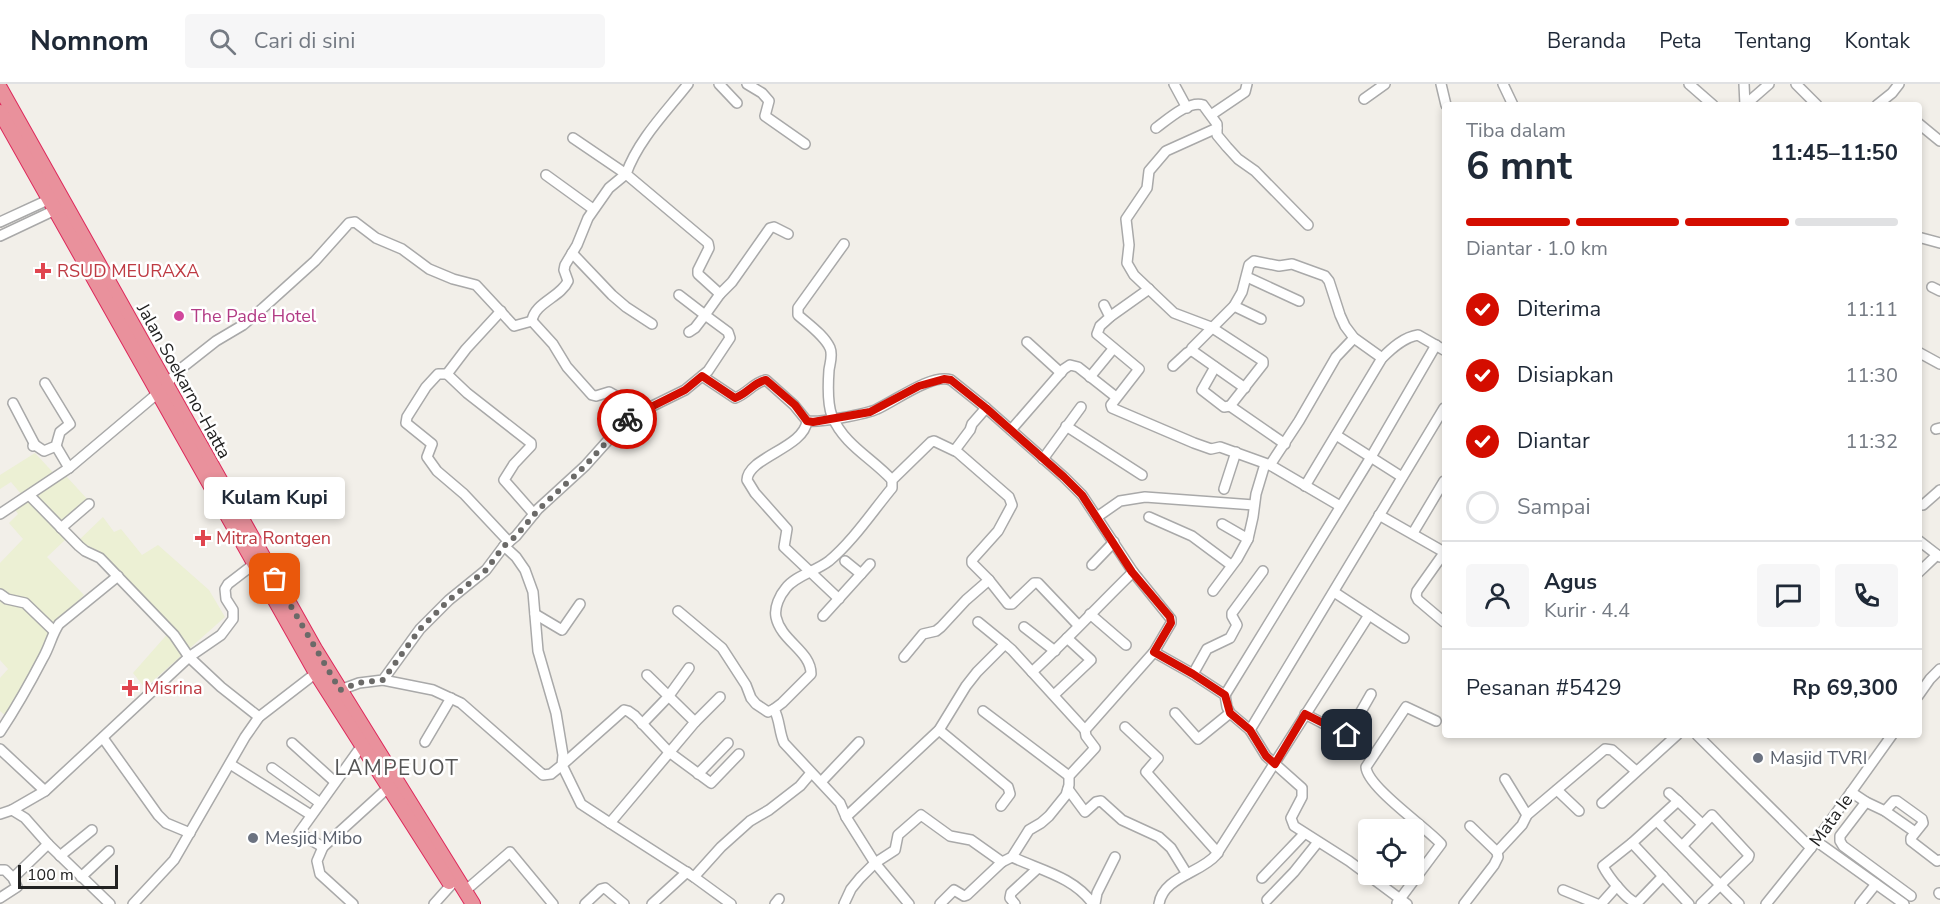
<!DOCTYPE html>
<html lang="id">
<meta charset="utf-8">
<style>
:root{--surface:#fff;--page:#f6f6f7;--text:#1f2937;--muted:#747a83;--line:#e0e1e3;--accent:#d40d00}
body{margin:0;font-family:"Nunito Sans",sans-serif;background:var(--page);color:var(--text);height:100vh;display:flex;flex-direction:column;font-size:22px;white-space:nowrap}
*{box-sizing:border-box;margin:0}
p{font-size:20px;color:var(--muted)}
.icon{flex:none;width:33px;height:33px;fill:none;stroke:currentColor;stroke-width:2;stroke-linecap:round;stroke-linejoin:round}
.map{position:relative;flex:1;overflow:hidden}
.panel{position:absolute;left:1442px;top:18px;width:480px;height:636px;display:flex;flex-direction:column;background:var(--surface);border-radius:6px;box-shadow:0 3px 9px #0003}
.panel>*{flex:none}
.buttons{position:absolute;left:1358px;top:735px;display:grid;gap:12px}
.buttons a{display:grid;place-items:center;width:66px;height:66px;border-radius:6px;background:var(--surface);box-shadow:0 3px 9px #0003;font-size:30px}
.scale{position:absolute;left:18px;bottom:15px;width:100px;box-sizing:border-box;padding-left:6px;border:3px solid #222;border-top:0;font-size:16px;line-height:21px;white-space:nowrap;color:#222;-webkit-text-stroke:4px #fff;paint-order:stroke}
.pin{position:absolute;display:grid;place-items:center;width:51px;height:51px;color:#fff;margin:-26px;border-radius:12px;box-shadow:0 3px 9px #0006}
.courier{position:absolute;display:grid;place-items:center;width:60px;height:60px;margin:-30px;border:4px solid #d40d00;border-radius:50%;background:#fff;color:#222;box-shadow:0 2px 8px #0007}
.bubble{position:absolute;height:42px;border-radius:6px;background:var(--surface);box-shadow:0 3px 9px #0003;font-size:20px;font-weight:700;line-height:42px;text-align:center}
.overview em{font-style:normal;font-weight:700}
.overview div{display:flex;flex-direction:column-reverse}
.overview{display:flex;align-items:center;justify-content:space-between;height:102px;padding:0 24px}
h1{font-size:39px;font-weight:700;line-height:45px}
.bar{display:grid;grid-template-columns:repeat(4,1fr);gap:9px 6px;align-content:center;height:72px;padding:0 24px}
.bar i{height:8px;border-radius:4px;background:var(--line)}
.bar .on{background:var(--accent)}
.bar p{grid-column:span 4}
.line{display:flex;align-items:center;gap:15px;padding:0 24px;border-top:2px solid var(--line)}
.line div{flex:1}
.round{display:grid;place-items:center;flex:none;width:63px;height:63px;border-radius:6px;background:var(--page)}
ol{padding:0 24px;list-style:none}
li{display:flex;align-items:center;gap:18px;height:66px}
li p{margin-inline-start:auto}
li .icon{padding:6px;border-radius:50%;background:var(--accent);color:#fff;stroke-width:4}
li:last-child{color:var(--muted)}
li i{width:33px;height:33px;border:3px solid var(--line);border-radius:50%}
header{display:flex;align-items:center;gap:36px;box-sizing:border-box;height:84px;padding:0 30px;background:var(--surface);border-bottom:2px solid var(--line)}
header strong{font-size:28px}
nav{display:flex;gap:33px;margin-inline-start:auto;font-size:21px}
.search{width:420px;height:54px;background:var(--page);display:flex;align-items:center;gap:15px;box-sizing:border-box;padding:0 21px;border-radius:6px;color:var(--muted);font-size:22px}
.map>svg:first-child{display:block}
.farmland{fill:#ecf0d4}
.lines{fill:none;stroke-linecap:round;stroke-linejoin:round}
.minor-casing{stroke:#a9a9a9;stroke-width:12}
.highway-casing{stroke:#de285b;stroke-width:16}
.minor{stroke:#fff;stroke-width:9}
.highway{stroke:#e9919c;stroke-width:14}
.done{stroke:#6b6a68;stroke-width:6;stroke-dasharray:0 10.8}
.route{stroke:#d40d00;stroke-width:8}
.health-dot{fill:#e0444e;stroke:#fff;stroke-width:2}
.hotel-dot{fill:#d1479c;stroke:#fff;stroke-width:2}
.worship-dot{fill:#6b7280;stroke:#fff;stroke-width:2}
.labels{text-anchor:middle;stroke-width:5;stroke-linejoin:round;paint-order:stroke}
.health-label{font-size:18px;fill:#be3a42;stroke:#fff;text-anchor:start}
.hotel-label{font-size:18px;fill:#b23c85;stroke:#fff;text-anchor:start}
.street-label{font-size:18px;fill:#222;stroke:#fff}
.worship-label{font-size:18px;fill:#5b616d;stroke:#fff;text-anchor:start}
.quarter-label{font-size:21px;letter-spacing:1.5px;fill:#555;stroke:#fff}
</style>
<header>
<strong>Nomnom</strong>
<div class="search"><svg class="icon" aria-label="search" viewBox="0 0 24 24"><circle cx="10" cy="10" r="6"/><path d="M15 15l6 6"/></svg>Cari di sini</div>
<nav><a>Beranda</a><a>Peta</a><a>Tentang</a><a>Kontak</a></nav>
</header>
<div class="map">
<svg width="1940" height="820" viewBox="0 0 1940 820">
<rect width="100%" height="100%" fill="#f2efe9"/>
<g class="farmland">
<polygon points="35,369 60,396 66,392 89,417 57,444 65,456 47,473 84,511 54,540 48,560 7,633 0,627 0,594 8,585 0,576 0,479 23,455 9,439 18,430 14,424 27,417 11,398 0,405 0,391"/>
<polygon points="103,433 114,448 121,445 142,471 158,461 209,506 225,533 145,604 133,589 171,546 101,468 78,457"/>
</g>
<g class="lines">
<g class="minor-casing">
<g id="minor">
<polyline points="719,0 737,19"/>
<polyline points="747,0 762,9 769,17 765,32 805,60"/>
<polyline points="1174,0 1187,24"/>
<polyline points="1441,0 1446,21"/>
<polyline points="1503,0 1513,21"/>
<polyline points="1689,0 1713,21"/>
<polyline points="1744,0 1745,21"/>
<polyline points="1796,0 1817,21"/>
<polyline points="1364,15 1385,0"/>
<polyline points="1745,21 1769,0"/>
<polyline points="1877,21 1892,9 1899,0"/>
<polyline points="1211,31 1245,8 1247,0"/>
<polyline points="1918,39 1940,57"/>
<path d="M 1156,44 C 1167,36 1189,16 1203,21 L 1217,40 L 1217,51 L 1227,63 L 1238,75 L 1255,87 L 1308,141"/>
<polyline points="1217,44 1166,67 1149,87 1147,104 1126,135 1129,161 1127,179 1134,191 1174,229 1211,243 1263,277 1263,280 1230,322 1285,360"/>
<polyline points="546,91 593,125"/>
<polyline points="0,138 50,115"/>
<polyline points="0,152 55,126"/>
<polyline points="1918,153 1940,159"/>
<path d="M 844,160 L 798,224 L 798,231 C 808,240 824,251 830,264 C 833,271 830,279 829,286 C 828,300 827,319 832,332 C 844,361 872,374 892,396"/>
<polyline points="572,169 612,211 626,223 652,240"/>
<polyline points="1247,193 1299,217"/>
<polyline points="1932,203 1940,207"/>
<polyline points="720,210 732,198 770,144 774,143 788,150"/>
<polyline points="679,211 705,231 695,244 689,248"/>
<polyline points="1104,221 1110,233 1100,242 1097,250 1139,285 1111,321 1112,324 1194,359 1211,365 1220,363 1270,381"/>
<polyline points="1234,222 1261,235"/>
<polyline points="501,227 466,265 447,290 467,309 531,359 531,362 514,380 504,396 534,430"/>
<polyline points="1111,232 1149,205"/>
<path d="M 532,237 C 534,219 561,213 568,197 L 564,186 L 565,181 L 577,161 L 588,134 L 609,104 L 626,90 L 573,54"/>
<polyline points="532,237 553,260 567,283 592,311 596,312 609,308 642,327"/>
<polyline points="1027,258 1061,289"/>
<polyline points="1918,268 1940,280"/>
<polyline points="1173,282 1187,269 1192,266"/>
<polyline points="1215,283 1202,306 1224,323 1230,322"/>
<polyline points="447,290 438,290 426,303 407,333 406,339 432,360 427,373 437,387 464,410 509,458"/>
<path d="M 702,292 L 735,314 C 747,310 754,298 766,296 L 794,321 L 807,337 C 804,364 748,373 747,396 L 755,409 L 787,445 L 784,463 L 839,515"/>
<polyline points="1090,293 1113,265"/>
<polyline points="166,300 183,283 216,257 243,241 263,224 315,177 349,139 355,138 376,154 402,165 429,185 453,195 476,201 514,242 532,237"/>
<polyline points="1245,304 1194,268 1192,264 1234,222 1242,208 1249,181 1254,177 1279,182 1292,180 1325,192 1329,197 1340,231 1345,242 1354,254 1382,274"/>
<polyline points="13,319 35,361"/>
<polyline points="986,324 972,340 970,346 955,366 1009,413 1012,421 998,447 972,476 972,479 989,496 1008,520 1012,520 1034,499 1038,499 1078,541"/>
<path d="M 807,337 C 819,339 867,330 877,325 C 895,317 932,289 951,296 L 986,324 L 1064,393 L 1082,411 L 1133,488 L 1171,535 L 1171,539 L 1154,568 L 1085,646 L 1086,652 L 1095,664 L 1069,692 L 1069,701 L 1066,711 L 1049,732 L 1041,739 L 1029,746 L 1012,773 L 1002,778 L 967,811 L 964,812 L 954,806 L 940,820"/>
<polyline points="1066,342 1142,391"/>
<polyline points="1936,345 1940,344"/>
<polyline points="1011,346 1064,285 1070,281 1078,283 1116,313"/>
<polyline points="1336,351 1402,393"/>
<polyline points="33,362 35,361 44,367 56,362 60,348 70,340 45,299"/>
<polyline points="56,362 69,384"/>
<polyline points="1043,375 1081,323"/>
<path d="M 1305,402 L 1382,274 C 1392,264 1404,253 1418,251 L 1444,266"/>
<polyline points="1224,405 1236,368"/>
<polyline points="30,412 79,462 85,467 100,474 174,551 189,573 221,603 259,633"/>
<polyline points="1923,421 1940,406"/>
<polyline points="1340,422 1270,381 1299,337 1336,273 1354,254"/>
<polyline points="0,430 69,384 158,309"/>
<polyline points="1379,431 1444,468"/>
<polyline points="1097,433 1120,417 1145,413 1254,421"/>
<polyline points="1149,433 1192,452 1231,481"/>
<polyline points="1222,440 1248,455"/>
<polyline points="61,444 89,420"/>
<polyline points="1413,449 1444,397"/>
<polyline points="1918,456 1940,473"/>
<polyline points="1444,469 1417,507 1416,512 1418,516 1444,538"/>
<polyline points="845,477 861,490 870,480"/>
<polyline points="1092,481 1114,458"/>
<polyline points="1918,489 1937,471"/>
<polyline points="1213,507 1237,475 1248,455 1253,433 1256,410 1265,380"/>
<polyline points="1334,508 1404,554"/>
<polyline points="0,510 7,515 25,519 54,547"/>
<polyline points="678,527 722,564 746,601 751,614 756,620 768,628 774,625"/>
<polyline points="535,530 562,546 580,520"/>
<polyline points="1090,530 1126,561"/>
<polyline points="823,532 861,490"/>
<polyline points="978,538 1005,560"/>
<polyline points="1024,543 1055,567"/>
<polyline points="1154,568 1193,590 1225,611 1227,623 1230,629 1250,646 1266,672 1302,704 1302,713 1291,734 1294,742 1349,777 1407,820"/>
<polyline points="904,573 923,550 936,547 941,543 966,516 989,496"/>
<path d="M 1032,588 C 1067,556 1099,521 1133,488"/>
<polyline points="1193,590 1207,565 1230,554 1237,541 1232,532 1232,529 1263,487"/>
<polyline points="647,591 695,638 610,739 694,793 731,820"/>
<polyline points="383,596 433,606 461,619 543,691 551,690 562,681 563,671 556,629 538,567 533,508 525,486 516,473 504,462"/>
<path d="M 340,606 L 359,599 L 383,596 L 420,545 L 449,516 L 486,486 L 504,462 L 516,452 L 538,425 L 585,382 L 628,334 L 685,306 L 708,287 L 730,254 L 728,248 L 705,231 L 720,210 L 698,190 L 698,186 L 709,164 L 708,159 L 626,90 C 638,56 666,28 688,0"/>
<polyline points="1054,611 1091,576 1067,554"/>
<polyline points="1225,611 1371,373 1436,261"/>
<polyline points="1918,612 1930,595 1940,585"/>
<polyline points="983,627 1069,692"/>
<polyline points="1175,629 1198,655 1230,629"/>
<polyline points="1305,630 1347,652 1371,610"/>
<polyline points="695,638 720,613"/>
<polyline points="642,640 668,613 689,584"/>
<polyline points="1125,643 1158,674 1146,688 1218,769"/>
<polyline points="939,646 1008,703 1010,710 1001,722"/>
<polyline points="1250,646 1444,324"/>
<path d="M 0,648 C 16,624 30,599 43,574 C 50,562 52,550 59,540 L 118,492"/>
<polyline points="1697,651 1811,764"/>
<polyline points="103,654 158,731 166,739 190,749"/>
<polyline points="425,658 451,614"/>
<polyline points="292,659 335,698"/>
<polyline points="363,660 299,749 323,763 390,702"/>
<polyline points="0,665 45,707"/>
<polyline points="230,680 311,731"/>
<polyline points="272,684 320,719"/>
<polyline points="698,690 728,659"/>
<polyline points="1505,695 1527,731"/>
<polyline points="821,698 859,658"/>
<polyline points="1068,705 1085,728 1096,718 1101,717 1122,736 1159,753 1171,764 1187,790"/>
<polyline points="1557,706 1579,727"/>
<polyline points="1851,708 1866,718 1885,727 1915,748"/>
<polyline points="1669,709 1678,717"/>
<polyline points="1866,718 1840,752 1840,757 1843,762 1911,812"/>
<polyline points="1602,719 1677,651"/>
<polyline points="12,726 45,707 189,573 221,551 233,535 233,526 226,515 225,505 228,500 254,480"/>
<polyline points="1885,727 1894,717 1897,717 1922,735 1923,739 1911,754 1911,757 1937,777 1940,776"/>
<polyline points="0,730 12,726 25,734 48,760 110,820"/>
<polyline points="846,733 939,646 966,602 977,588 1005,560 1012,566 1085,646"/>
<polyline points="1657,737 1739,820"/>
<polyline points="610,739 581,720 562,681 624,626 628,627 635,632 669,668 711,699 739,670"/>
<polyline points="1470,742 1497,768"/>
<polyline points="1816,757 1904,820"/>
<path d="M 1632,759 L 1603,782 C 1608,792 1627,817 1637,819 L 1663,792"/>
<polyline points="1683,761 1712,731 1749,771 1748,774 1701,820"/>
<polyline points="323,763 317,777 320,790 353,820"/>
<polyline points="60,772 92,746"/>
<path d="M 1012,773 C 1040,786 1074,793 1093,820"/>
<polyline points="0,786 5,786 13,794 17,803 0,814"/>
<polyline points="81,793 109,767"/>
<polyline points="694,793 721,763 750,737 769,726 800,702 811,689"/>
<polyline points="13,794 48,760"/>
<polyline points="1262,794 1304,750"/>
<polyline points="1563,806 1597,820"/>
<polyline points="465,807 510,768 553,820"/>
<polyline points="1939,809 1940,810"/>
<polyline points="1267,816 1294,788 1318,758"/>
<path d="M 1397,819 L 1441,760 C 1427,744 1367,703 1366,683 L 1406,623 L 1436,637"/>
<polyline points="133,820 174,776 245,653 259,633 316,589"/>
<polyline points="434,820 451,801"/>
<polyline points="585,820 601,805 605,804 624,820"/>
<polyline points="652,820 687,788"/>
<polyline points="775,820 779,815"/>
<polyline points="844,820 851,805 860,794 875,779 895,766 898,751 921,731 950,752 971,756 1002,778"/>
<path d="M 909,820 L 875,779 L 846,733 L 840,719 L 784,659 C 779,648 780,636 774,625 L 782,619 L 811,590 C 811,567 781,557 776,533 C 774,523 780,511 786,504 C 795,492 816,487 829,477 C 853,457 872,428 892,404 L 892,396 L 931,358 L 934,357 L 955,367"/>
<polyline points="1015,820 1010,814 1011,809 1037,785"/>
<polyline points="1095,820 1097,809 1115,773"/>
<path d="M 1159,820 C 1163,793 1201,789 1216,771 L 1369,531"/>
<polyline points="1464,820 1494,781 1498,773 1497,768 1522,741 1527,731 1605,665 1612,666 1636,687"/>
<polyline points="1601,820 1617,802"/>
<polyline points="1689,820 1632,759 1678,717 1702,740"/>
<polyline points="1766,820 1811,764 1892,651"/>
<polyline points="1860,820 1876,800"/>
</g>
</g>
<g class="highway-casing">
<g id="highway">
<polyline points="0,4 315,565 473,820"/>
<polyline points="0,28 316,589 449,798"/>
</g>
</g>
<use href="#minor" class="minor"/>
<use href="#highway" class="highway"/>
</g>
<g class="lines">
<polyline class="done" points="275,495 340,606 358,599 383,596 420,545 449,516 486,486 504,462 516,452 538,426 585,382 627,335"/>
<path class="route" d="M 627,335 L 685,306 L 702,292 L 735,314 C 747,310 754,298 766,296 L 795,321 L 807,337 L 813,338 L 870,328 L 919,302 L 944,295 L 951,296 L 986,324 L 1064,393 L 1082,411 L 1132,488 L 1170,533 L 1171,539 L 1154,568 L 1193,590 L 1225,611 L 1230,629 L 1250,646 L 1266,672 L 1275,680 L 1305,630 L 1347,651"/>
</g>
<g class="health-dot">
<path d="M40 178h6v6h6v6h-6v6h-6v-6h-6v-6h6z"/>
<path d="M200 445h6v6h6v6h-6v6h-6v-6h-6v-6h6z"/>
<path d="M127 595h6v6h6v6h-6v6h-6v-6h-6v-6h6z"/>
</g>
<circle class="hotel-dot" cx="179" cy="232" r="6"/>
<g class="worship-dot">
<circle cx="1758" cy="674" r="6"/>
<circle cx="253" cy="754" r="6"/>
</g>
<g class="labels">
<g class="health-label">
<text x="57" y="193">RSUD MEURAXA</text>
<text x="216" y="460">Mitra Rontgen</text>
<text x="144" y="610">Misrina</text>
</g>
<g class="hotel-label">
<text x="191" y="238">The Pade Hotel</text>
</g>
<g class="street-label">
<text transform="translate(184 297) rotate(61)" y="6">Jalan Soekarno-Hatta</text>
<text transform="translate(1831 736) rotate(-54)" y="6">Mata Ie</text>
</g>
<g class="worship-label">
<text x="1770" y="680">Masjid TVRI</text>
<text x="265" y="760">Mesjid Mibo</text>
</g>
<g class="quarter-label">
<text x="397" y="691">LAMPEUOT</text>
</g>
</g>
</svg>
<div class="buttons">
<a><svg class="icon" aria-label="locate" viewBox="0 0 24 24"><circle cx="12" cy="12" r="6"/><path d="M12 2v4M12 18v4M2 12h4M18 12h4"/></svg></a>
</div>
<div class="scale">100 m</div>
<div class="pin" style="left:275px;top:495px;background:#ea580c"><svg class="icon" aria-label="bag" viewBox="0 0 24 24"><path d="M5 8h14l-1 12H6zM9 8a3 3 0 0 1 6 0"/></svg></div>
<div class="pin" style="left:1347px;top:651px;background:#1f2937"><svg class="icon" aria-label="home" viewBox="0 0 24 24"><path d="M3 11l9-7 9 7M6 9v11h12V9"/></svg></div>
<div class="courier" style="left:627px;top:335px"><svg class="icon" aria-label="bike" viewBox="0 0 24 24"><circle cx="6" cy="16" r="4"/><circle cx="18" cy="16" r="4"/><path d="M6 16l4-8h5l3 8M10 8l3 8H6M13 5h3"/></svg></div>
<div class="bubble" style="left:204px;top:393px;width:141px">Kulam Kupi</div>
<section class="panel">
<div class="overview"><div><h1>6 mnt</h1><p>Tiba dalam</p></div><em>11:45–11:50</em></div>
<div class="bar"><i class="on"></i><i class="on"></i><i class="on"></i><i></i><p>Diantar · 1.0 km</p></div>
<ol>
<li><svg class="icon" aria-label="check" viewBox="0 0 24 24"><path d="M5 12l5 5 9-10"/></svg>Diterima<p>11:11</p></li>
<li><svg class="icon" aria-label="check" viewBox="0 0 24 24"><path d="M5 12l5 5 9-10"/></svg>Disiapkan<p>11:30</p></li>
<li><svg class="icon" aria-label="check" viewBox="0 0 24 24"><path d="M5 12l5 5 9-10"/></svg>Diantar<p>11:32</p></li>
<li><i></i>Sampai</li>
</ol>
<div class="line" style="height:108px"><a class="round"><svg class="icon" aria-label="person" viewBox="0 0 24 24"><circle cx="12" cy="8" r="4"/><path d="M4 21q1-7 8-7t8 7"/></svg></a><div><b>Agus</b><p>Kurir · 4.4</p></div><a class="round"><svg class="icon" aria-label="chat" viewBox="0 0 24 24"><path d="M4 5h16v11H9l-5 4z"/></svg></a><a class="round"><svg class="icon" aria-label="phone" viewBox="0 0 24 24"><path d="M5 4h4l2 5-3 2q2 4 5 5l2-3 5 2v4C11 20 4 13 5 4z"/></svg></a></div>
<div class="line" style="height:78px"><div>Pesanan #5429</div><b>Rp 69,300</b></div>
</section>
</div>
